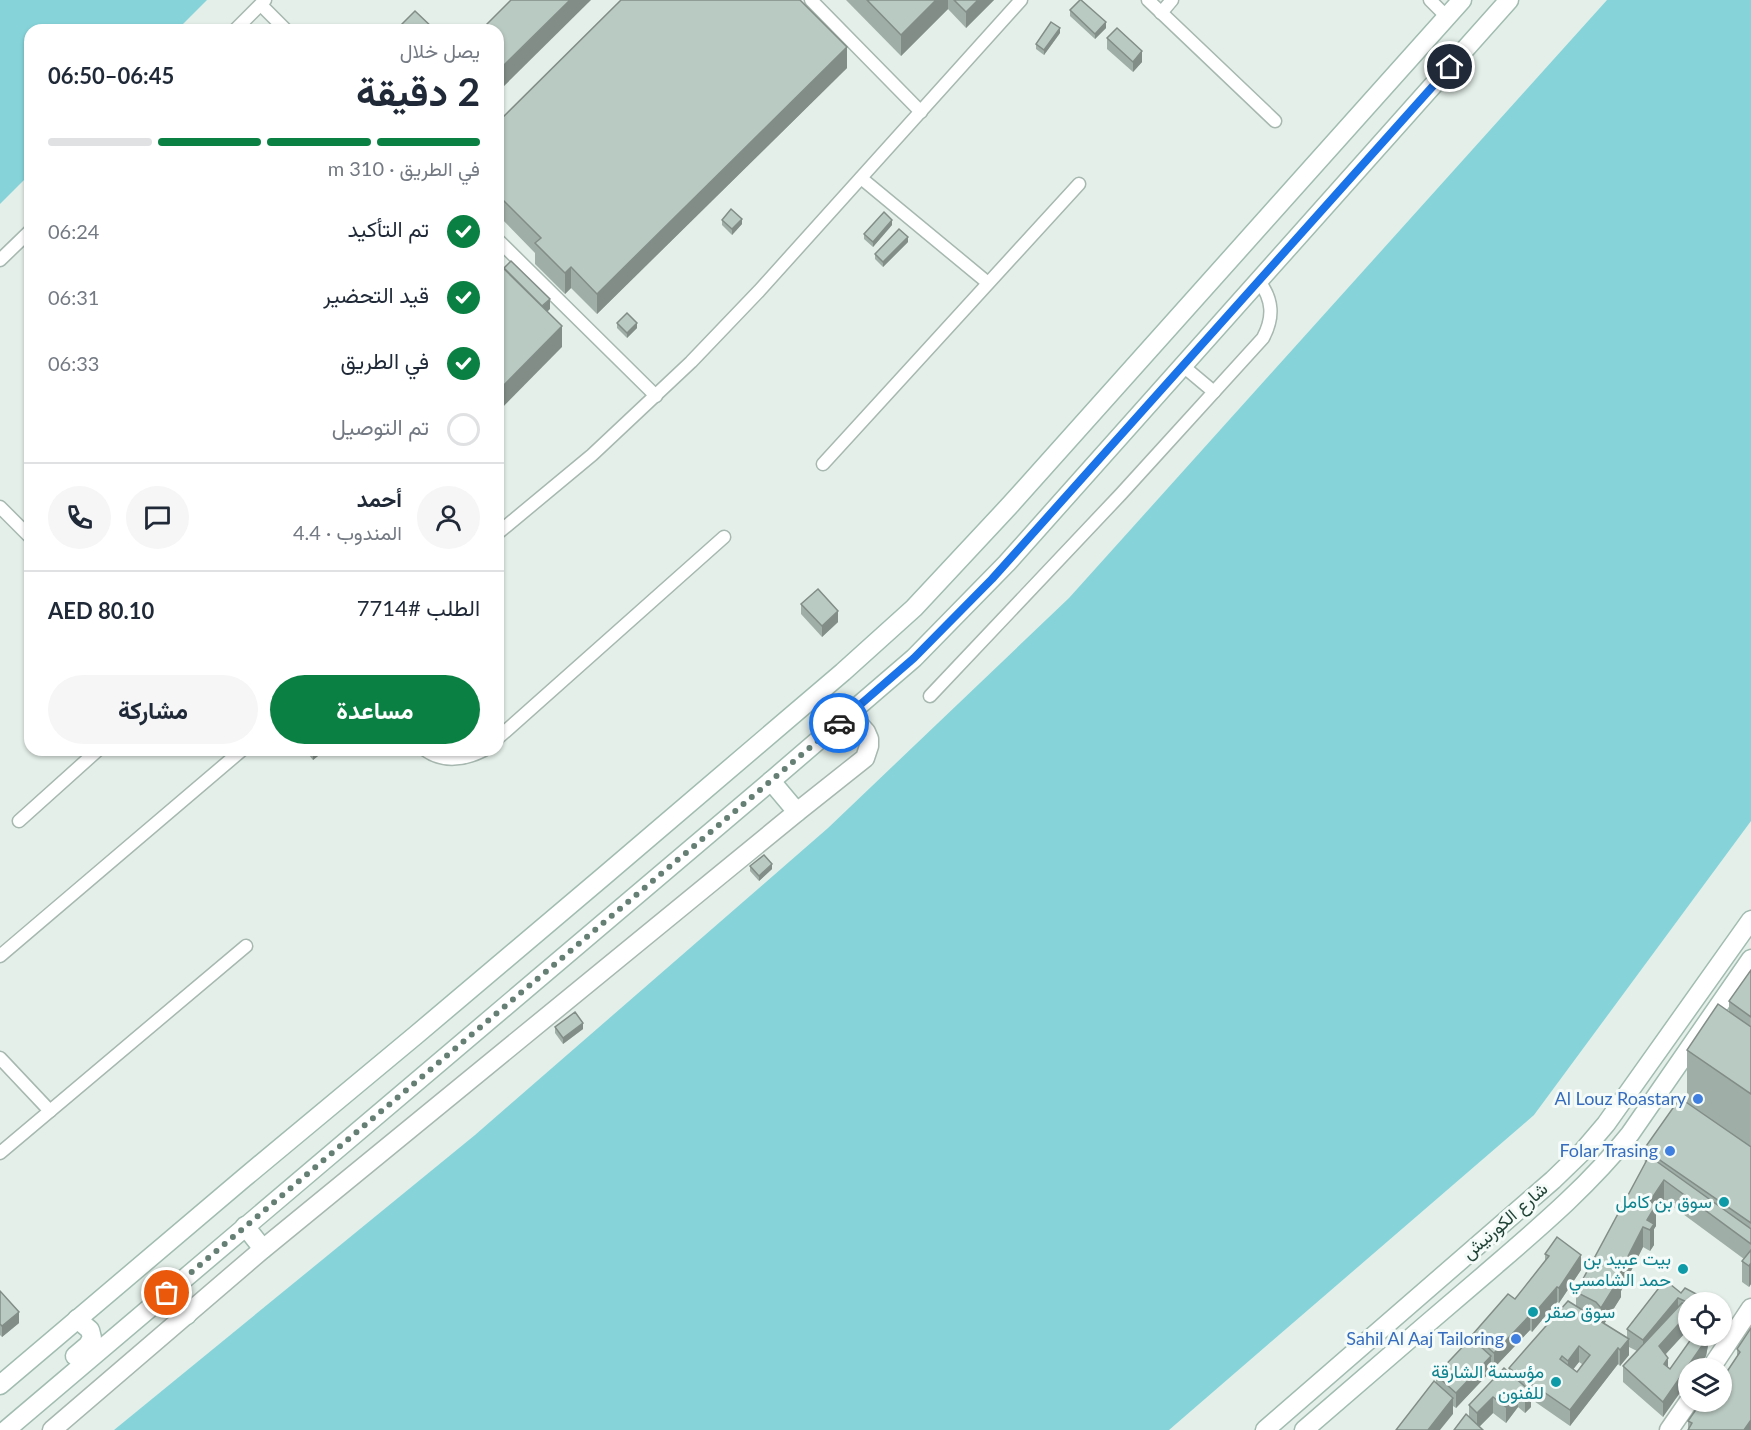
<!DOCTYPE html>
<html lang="ar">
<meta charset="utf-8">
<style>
:root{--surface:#fff;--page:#f6f6f7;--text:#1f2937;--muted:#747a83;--line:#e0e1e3;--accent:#0b8043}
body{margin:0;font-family:Lato,Vazirmatn,sans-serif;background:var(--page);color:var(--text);direction:rtl;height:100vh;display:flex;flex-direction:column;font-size:22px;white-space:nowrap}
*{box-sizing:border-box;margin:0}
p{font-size:20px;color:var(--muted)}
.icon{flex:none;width:33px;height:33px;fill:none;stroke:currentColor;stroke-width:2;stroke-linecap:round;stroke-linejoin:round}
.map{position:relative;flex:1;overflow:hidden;direction:ltr}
.details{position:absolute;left:24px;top:24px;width:480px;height:732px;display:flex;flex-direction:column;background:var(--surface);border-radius:18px;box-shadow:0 2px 4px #0004;direction:rtl}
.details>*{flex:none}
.buttons{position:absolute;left:1678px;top:1292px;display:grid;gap:12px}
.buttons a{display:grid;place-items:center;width:54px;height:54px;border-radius:50%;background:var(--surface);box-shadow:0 2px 4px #0004;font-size:30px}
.pin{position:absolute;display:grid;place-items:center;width:51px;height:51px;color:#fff;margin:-26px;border:3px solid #fff;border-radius:50%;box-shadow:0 2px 6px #0007}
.courier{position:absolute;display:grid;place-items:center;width:60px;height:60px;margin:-30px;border:4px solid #1a73e8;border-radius:50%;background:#fff;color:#222;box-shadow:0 2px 8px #0007}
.head em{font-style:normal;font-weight:700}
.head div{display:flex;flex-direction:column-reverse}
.head{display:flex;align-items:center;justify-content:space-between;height:102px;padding:0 24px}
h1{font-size:39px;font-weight:700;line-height:45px}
.bar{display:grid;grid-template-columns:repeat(4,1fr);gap:9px 6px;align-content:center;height:72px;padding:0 24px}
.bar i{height:8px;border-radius:4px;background:var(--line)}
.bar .selected{background:var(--accent)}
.bar p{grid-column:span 4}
.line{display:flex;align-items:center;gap:15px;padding:0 24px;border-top:2px solid var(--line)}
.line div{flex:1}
.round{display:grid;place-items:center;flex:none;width:63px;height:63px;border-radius:32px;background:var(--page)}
ol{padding:0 24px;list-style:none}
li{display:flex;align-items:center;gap:18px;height:66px}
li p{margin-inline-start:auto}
li .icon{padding:6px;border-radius:50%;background:var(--accent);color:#fff;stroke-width:4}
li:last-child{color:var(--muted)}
li i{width:33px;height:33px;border:3px solid var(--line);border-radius:50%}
.button{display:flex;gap:12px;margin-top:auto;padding:12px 24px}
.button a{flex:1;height:69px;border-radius:36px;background:var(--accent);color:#fff;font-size:24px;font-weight:700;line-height:69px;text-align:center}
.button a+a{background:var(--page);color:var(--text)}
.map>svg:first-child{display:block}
.water{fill:#86d4da}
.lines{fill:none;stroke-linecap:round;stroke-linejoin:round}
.lane-casing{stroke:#a6b8b0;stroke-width:15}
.street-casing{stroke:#a6b8b0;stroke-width:21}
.secondary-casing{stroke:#a1bcb0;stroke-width:21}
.lane{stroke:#fff;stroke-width:12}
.street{stroke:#fff;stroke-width:18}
.secondary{stroke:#fff;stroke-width:18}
.wall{fill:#9faea7;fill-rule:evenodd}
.shaded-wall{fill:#828d88}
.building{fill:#b9cac2;stroke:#828d88;stroke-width:1.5;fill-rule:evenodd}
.done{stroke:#657f75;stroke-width:6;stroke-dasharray:0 10.8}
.route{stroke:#1a73e8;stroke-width:8}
.shop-dot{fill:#3f7fe0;stroke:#f5fbf8;stroke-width:2}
.culture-dot{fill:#0f9aa8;stroke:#f5fbf8;stroke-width:2}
.labels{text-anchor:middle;stroke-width:6;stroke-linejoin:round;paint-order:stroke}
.shop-label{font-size:18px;fill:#366cbe;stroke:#f5fbf8;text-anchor:end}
.culture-label{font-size:18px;fill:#0d838f;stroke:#f5fbf8;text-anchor:end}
.street-label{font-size:18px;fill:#214337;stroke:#f5fbf8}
</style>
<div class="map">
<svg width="1751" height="1430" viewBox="0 0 1751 1430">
<rect width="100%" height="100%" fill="#e4efe9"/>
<g class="water">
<polygon points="0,0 207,0 177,30 30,30 30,174 0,204"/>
<polygon points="1607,0 1751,0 1751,821 1534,1115 1169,1430 114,1430 475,1135 828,828 1069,598"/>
</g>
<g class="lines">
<g class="lane-casing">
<g id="lane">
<polyline points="811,0 921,112"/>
<polyline points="1148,0 1275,121"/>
<polyline points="1430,0 1447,17"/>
<polyline points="261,5 286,30"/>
<polyline points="1161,13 1172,0"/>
<polyline points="235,30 265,0"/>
<polyline points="861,178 988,283"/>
<polyline points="498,240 656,396"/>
<polyline points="0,260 30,231"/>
<polyline points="1183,366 1214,392"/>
<polyline points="823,464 1079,184"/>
<polyline points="0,507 30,537"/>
<polyline points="498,533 592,455 691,362 759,291 1021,0"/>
<path d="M 930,696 L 1121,494 L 1263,338 C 1274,317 1273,300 1259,281"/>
<polyline points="498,738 724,537"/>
<path d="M 425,750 C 443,763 465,760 484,750"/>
<polyline points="19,821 98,750"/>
<polyline points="0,956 242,750"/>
<polyline points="0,1058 50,1111"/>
<polyline points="0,1153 246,946"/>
</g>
</g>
<g class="street-casing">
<g id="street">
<polyline points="1711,1368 1751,1308"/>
<polyline points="52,1430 263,1249 797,812 865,758 869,746 869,739 866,732 850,714"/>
<polyline points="1669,1430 1689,1401"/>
</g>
</g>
<g class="secondary-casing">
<g id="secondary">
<polyline points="771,781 797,812"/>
<polyline points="245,1226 263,1249"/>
<polyline points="167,1293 187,1315"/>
<polyline points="75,1356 88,1345 92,1338 90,1330 77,1319"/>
<polyline points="0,1385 244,1178 416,1035 604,876 843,672 914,608 1011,504 1462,0"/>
<polyline points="6,1430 771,781 914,658 1007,563 1509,0"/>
<polyline points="1265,1430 1553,1180 1583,1151 1606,1124 1751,920"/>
<path d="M 1304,1430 C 1363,1379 1423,1327 1483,1276 C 1535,1231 1587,1188 1630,1134 L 1751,959"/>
</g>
</g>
<use href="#lane" class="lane"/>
<use href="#street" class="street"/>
<use href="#secondary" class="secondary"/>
</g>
<g class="wall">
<polygon points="846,0 948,0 948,9 901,56"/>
<polygon points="948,0 994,0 966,28 948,9"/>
<polygon points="1070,10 1106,28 1095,39 1070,16"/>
<polygon points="1060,33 1044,55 1036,49 1036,44"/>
<polygon points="1107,38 1142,62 1133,72 1107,49"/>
<polygon points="847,68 597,314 571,288 565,294 535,264 535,253 498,215 498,122"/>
<polygon points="722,220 742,224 732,235 722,225"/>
<polygon points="892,225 873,247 864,239 864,234"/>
<polygon points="908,242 883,267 875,259 875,254"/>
<polygon points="617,323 637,328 627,338 617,328"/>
<polygon points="801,604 838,622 822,637 801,614"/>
<polygon points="305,750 318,750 318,756 313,760"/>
<polygon points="750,866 772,869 759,881 750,871"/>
<path d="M 1751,970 L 1751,1284 L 1749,1287 L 1742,1282 L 1742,1261 L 1744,1259 L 1664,1200 L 1656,1213 L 1656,1226 L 1654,1229 L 1654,1245 L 1650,1251 L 1643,1247 L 1621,1291 L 1621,1297 L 1604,1324 L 1627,1337 L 1627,1329 L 1665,1280 L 1689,1302 L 1689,1335 L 1710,1335 L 1706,1356 L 1697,1368 L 1689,1368 L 1663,1417 L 1623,1382 L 1623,1366 L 1637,1351 L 1629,1347 L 1629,1355 L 1620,1366 L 1618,1364 L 1570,1426 L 1531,1399 L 1531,1407 L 1525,1413 L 1518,1407 L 1506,1423 L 1493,1413 L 1479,1427 L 1469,1418 L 1469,1405 L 1509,1372 L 1509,1368 L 1576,1306 L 1576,1292 L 1645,1165 L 1644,1149 L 1687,1102 L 1687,1050 L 1729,1011 L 1729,1001 ZM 1685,1333 L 1693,1338 L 1670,1369 L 1668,1367 L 1666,1354 ZM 1579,1362 L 1582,1364 L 1577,1372 L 1573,1369 Z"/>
<polygon points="555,1027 583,1029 563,1044 555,1033"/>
<polygon points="1545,1254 1581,1270 1559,1303 1557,1302 1532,1332 1530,1330 1494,1368 1491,1366 1491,1371 1456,1408 1453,1406 1453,1414 1436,1383 1436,1375 1473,1339 1473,1334 1515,1299 1545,1261"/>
<polygon points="0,1291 19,1323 2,1337 0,1335"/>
<polygon points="1751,1328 1751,1430 1688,1430 1688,1421 1722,1401 1737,1357 1737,1349"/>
</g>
<g class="shaded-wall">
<polygon points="570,0 591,0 498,92 498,71"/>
<polygon points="936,0 948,0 948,9 901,56 901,35"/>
<polygon points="978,0 994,0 966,28 966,12"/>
<polygon points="1106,22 1106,28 1095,39 1095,34"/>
<polygon points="1060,28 1060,33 1044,55 1044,50"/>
<polygon points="847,47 847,68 597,314 597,294"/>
<polygon points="1142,51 1142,62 1133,72 1133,62"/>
<polygon points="742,219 742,224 732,235 732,229"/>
<polygon points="892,220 892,225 873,247 873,242"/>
<polygon points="908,237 908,242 883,267 883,262"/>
<polygon points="571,267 571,288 565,294 565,273"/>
<polygon points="550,299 550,309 537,322 537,311"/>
<polygon points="637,323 637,328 627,338 627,333"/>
<polygon points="562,326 562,347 498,412 498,391"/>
<polygon points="838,611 838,622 822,637 822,626"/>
<polygon points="318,751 318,756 313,760 313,754"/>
<polygon points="772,864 772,869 759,881 759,876"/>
<polygon points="583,1023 583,1029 563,1044 563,1038"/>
<polygon points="1664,1180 1664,1200 1656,1213 1656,1226 1654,1229 1654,1245 1650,1251 1650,1230 1647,1220 1650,1201"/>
<polygon points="1643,1227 1643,1247 1621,1291 1621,1297 1601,1329 1601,1308"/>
<polygon points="1581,1255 1581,1270 1559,1303 1559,1288"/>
<polygon points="1751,1263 1751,1284 1749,1287 1749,1266"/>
<polygon points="1557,1287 1557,1302 1532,1332 1532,1316"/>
<polygon points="1678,1298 1678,1313 1643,1356 1643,1340"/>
<polygon points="1727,1310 1727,1326 1722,1334 1722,1318"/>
<polygon points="19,1312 19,1323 2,1337 2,1326"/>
<polygon points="1530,1315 1530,1330 1494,1368 1494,1353"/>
<polygon points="1685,1317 1685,1333 1659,1361 1659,1346"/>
<polygon points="1707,1335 1710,1335 1706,1356 1697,1368 1689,1368 1689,1380 1663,1417 1663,1402"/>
<polygon points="1629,1339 1629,1355 1620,1366 1620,1350"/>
<polygon points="1579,1346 1579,1362 1568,1376 1568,1361"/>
<polygon points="1618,1348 1618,1364 1570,1426 1570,1410"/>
<polygon points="1491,1356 1491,1371 1456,1408 1456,1393"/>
<polygon points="1668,1358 1668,1374 1664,1364"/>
<polygon points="1518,1391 1518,1407 1506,1423 1506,1407"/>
<polygon points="1531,1392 1531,1407 1525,1413 1525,1397"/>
<polygon points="1493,1397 1493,1413 1477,1429 1477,1413"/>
<polygon points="1453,1398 1453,1414 1440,1430 1428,1430"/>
<polygon points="1751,1420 1751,1430 1744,1430"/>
</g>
<g class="building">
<polygon points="511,0 570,0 498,71 498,30 481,30"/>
<polygon points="621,0 800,0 847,47 597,294 571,267 565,273 535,243 541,238 498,195 498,122"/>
<polygon points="867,0 936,0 901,35"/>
<polygon points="954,0 978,0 966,12"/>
<polygon points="1080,0 1081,0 1106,22 1095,34 1070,10"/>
<polygon points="415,11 435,30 396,30"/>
<polygon points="1051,22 1060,28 1044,50 1036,44"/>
<polygon points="1117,28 1142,51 1133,62 1107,38"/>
<polygon points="731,209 742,219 732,229 722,220"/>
<polygon points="884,212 892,220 873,242 864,234"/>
<polygon points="899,229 908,237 883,262 875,254"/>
<polygon points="511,261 550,299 542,306 504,268"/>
<polygon points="498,263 562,326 498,391"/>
<polygon points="627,313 637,323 627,333 617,323"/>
<polygon points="818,589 838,611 822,626 801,604"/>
<polygon points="310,750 318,750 318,751 313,754"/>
<polygon points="764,855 772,864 759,876 750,866"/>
<polygon points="1751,970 1751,1017 1729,1001"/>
<polygon points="1718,1004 1751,1027 1751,1094 1687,1050"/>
<polygon points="575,1012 583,1023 563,1038 555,1027"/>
<polygon points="1680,1098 1751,1147 1751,1223 1644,1149"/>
<polygon points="1649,1156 1751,1229 1751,1244 1664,1180 1650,1201 1656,1205 1647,1220 1654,1224 1650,1230 1643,1227 1619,1274 1621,1276 1601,1308 1596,1302 1576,1292"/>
<polygon points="1557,1237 1581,1255 1559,1288 1557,1287 1532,1316 1530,1315 1494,1353 1473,1334 1508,1294 1515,1299 1549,1256 1545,1254"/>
<polygon points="1751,1250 1751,1263 1749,1266 1742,1261"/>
<polygon points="1665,1280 1681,1293 1685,1288 1711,1302 1689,1302 1689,1303 1678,1298 1643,1340 1627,1329"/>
<polygon points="0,1291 19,1312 2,1326 0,1324"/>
<path d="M 1568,1301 L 1629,1339 L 1620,1350 L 1618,1348 L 1570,1410 L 1509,1368 ZM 1579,1346 L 1590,1355 L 1577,1372 L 1560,1359 L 1562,1356 L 1568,1361 Z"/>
<polygon points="1682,1303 1689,1306 1689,1320 1685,1317 1659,1346 1668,1358 1664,1364 1670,1369 1694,1335 1707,1335 1706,1340 1663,1402 1623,1366"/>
<polygon points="1722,1308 1727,1310 1722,1318"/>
<polygon points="1751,1328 1751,1420 1744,1430 1688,1430 1692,1423 1688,1421 1702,1401 1722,1401 1722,1379 1740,1352 1737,1349"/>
<polygon points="1471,1338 1491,1356 1456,1393 1436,1375"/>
<polygon points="1504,1368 1531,1392 1525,1397 1518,1391 1506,1407 1493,1397 1477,1413 1469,1405"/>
<polygon points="1434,1381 1453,1398 1428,1430 1396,1430"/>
<polygon points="1466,1414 1483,1430 1454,1430"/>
</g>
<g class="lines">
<polyline class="done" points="167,1293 839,723"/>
<polyline class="route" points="839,723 914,658 992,579 1450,67"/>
</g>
<g class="shop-dot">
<circle cx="1698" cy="1099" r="6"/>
<circle cx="1670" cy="1151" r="6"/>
<circle cx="1516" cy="1339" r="6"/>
</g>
<g class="culture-dot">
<circle cx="1724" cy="1202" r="6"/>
<circle cx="1683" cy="1269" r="6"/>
<circle cx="1533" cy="1312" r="6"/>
<circle cx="1556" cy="1382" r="6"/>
</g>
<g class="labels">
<g class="shop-label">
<text x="1686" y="1105">Al Louz Roastary</text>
<text x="1658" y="1157">Folar Trasing</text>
<text x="1504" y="1345">Sahil Al Aaj Tailoring</text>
</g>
<g class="culture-label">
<text x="1712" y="1208">سوق بن كامل</text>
<text x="1671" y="1265">بيت عبيد بن<tspan x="1671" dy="21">حمد الشامسي</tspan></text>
<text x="1545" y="1318" text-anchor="start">سوق صقر</text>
<text x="1544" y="1378">مؤسسة الشارقة<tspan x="1544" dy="21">للفنون</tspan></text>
</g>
<g class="street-label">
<text transform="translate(1505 1221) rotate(-41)" y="6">شارع الكورنيش</text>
</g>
</g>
</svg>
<div class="buttons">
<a><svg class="icon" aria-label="locate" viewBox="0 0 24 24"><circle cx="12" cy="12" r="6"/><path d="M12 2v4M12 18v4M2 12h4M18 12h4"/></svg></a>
<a><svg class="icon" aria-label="layers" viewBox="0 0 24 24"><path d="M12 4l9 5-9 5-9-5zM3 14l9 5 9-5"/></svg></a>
</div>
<div class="pin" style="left:167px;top:1293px;background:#ea580c"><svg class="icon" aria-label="bag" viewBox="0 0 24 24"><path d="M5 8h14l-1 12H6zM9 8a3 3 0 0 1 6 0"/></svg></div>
<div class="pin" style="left:1450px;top:67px;background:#1f2937"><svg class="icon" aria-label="home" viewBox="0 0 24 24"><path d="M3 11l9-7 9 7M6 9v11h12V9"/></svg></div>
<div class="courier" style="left:839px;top:723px"><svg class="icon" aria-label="car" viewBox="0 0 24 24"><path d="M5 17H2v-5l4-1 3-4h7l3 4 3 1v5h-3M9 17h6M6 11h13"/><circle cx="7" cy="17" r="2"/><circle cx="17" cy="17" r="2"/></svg></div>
<section class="details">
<div class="head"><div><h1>2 دقيقة</h1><p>يصل خلال</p></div><em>06:45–06:50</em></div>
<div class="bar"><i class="selected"></i><i class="selected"></i><i class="selected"></i><i></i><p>في الطريق · 310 m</p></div>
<ol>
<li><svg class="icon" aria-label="check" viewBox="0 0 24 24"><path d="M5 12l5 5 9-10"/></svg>تم التأكيد<p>06:24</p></li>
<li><svg class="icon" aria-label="check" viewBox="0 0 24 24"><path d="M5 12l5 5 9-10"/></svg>قيد التحضير<p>06:31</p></li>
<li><svg class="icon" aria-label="check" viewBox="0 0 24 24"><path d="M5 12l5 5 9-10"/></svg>في الطريق<p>06:33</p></li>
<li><i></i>تم التوصيل</li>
</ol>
<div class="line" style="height:108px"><a class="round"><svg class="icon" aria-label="person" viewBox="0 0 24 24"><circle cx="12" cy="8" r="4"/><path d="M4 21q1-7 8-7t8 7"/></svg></a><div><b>أحمد</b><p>المندوب · 4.4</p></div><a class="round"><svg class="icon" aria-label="chat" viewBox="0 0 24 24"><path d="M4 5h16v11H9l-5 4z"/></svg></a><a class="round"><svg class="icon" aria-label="phone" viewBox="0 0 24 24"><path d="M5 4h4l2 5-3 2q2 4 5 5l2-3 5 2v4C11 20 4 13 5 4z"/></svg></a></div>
<div class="line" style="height:78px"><div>الطلب #7714</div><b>AED 80.10</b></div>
<div class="button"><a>مساعدة</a><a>مشاركة</a></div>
</section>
</div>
